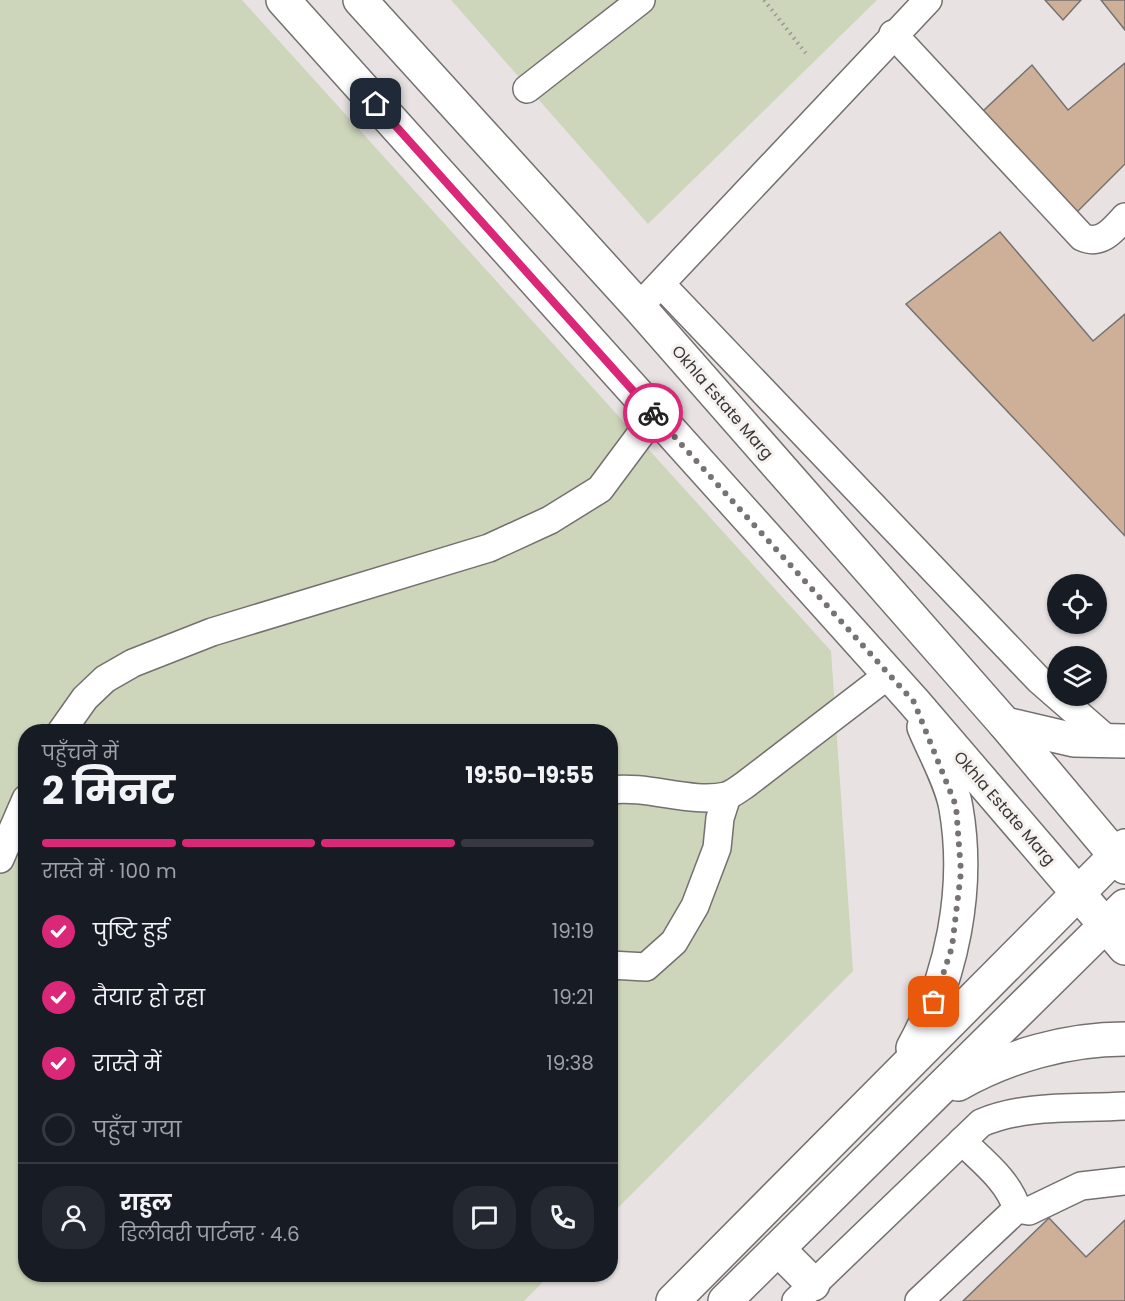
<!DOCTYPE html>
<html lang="hi">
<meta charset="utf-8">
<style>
:root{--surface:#171b24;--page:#242831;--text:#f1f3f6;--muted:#9ea1a6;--line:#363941;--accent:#db2777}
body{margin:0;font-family:Poppins,"Noto Sans Devanagari",sans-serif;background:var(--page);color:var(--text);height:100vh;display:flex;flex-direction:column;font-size:22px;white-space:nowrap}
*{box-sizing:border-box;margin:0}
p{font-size:20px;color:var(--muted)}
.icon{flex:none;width:33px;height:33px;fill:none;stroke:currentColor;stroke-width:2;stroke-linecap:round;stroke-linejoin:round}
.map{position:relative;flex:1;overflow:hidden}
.side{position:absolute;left:18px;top:724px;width:600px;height:558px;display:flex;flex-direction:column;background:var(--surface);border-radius:24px;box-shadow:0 2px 4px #0004}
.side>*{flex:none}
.buttons{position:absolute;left:1047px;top:574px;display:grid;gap:12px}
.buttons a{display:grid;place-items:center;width:60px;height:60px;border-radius:50%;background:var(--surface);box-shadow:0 2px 4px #0004;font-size:30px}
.pin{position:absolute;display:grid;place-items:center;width:51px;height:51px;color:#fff;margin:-26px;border-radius:12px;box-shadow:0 3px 9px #0006}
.courier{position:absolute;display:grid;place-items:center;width:60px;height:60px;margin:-30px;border:4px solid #db2777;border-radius:50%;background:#fff;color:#222;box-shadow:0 2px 8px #0007}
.headline em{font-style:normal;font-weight:700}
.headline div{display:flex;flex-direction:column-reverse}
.headline{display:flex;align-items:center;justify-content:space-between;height:102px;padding:0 24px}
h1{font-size:39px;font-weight:700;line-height:45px}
.bar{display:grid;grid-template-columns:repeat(4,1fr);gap:9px 6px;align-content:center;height:72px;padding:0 24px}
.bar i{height:8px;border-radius:4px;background:var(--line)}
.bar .active{background:var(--accent)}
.bar p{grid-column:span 4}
.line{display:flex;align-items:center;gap:15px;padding:0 24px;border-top:2px solid var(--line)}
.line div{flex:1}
.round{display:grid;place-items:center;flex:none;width:63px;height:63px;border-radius:24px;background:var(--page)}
ol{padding:0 24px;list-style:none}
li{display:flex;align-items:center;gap:18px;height:66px}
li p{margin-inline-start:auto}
li .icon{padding:6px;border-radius:50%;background:var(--accent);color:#fff;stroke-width:4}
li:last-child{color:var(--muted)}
li i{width:33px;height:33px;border:3px solid var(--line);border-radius:50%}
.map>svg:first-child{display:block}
.green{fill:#cdd5bb}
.building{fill:#ceaf98;stroke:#757270;stroke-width:1.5}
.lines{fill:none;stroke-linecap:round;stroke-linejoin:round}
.minor-casing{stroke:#74706f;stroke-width:30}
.major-casing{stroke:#74706f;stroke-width:36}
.path{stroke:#989594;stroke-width:4;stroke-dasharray:1.5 4.5;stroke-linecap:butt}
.minor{stroke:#fff;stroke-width:27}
.major{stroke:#fff;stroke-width:33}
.done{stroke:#767372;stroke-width:6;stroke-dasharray:0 10.8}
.route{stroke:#db2777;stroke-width:8}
.labels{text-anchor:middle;stroke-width:6;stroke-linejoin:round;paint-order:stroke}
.street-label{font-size:16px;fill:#383736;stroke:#f5f1ef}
</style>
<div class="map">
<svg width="1125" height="1301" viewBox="0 0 1125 1301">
<rect width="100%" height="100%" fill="#e8e3e2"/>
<g class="green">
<polygon points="0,0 242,0 831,651 853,971 611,1215 610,732 26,732 26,1275 550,1275 524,1301 0,1301"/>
<polygon points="451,0 877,0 648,224"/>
</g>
<g class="building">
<polygon points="1045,0 1081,0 1063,20"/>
<polygon points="1101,0 1125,0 1125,30"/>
<polygon points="1125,63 1125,164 1077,212 983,111 1032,65 1068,110"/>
<polygon points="1000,232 1093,341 1125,314 1125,536 906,304"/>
<polygon points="1049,1218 1086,1257 1125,1220 1125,1301 963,1301"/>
</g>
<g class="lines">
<g class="minor-casing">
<g id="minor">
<path d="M 893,34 L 1082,237 C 1101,246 1113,230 1125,217"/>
<polyline points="527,89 641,0"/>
<polyline points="661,284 1039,680 1109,741"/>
<polyline points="649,296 928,0"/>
<polyline points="61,732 85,698 105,679 133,663 212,632 489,548 550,520 600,489 655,415"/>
<path d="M 610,790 C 648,785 691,804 726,796 C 733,794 740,788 746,784 L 888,675"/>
<polyline points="0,859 26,799"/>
<polyline points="610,965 646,967 674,942 695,906 717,848 720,818 727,796"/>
<path d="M 962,1141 C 982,1161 1009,1181 1017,1209"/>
<polyline points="1017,1209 1029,1211 1081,1186 1125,1181"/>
<path d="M 796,1301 L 981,1123 C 1025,1104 1077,1109 1125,1106"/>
<polyline points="919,1301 1017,1209"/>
</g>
</g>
<g class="major-casing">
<g id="major">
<polyline points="283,0 914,702 1125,948"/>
<polyline points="360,0 639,307 1005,724 1125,867"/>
<polyline points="1005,724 1074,740 1125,741"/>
<path d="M 913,1048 C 952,977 970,889 956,808 C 952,783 934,751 924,727"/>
<path d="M 958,1084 C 1008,1056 1067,1039 1125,1039"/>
<polyline points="778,1249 813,1284"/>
<polyline points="673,1301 1125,846"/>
<polyline points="725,1301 1125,906"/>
</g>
</g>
<polyline class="path" points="764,0 808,56"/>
<use href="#minor" class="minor"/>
<use href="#major" class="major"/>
</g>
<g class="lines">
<polyline class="done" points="653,413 914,702 956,806 961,872 952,947 934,1002"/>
<polyline class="route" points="376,104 653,413"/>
</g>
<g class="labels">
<g class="street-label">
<text transform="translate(723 402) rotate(49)" y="6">Okhla Estate Marg</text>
<text transform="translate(1005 808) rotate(49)" y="6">Okhla Estate Marg</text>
</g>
</g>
</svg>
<div class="buttons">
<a><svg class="icon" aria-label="locate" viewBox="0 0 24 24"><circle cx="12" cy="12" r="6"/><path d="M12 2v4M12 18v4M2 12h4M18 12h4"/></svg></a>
<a><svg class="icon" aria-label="layers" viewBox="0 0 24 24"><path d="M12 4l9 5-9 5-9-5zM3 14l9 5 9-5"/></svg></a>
</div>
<div class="pin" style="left:934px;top:1002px;background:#ea580c"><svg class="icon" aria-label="bag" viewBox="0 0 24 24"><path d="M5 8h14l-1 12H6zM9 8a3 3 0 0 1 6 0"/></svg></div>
<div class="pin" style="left:376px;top:104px;background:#1f2937"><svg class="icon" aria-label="home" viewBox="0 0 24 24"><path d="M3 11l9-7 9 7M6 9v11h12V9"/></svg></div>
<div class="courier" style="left:653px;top:413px"><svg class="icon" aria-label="bike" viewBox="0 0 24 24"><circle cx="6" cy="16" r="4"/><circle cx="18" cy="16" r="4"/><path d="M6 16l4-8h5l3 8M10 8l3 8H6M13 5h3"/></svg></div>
<section class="side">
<div class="headline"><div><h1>2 मिनट</h1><p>पहुँचने में</p></div><em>19:50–19:55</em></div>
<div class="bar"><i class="active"></i><i class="active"></i><i class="active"></i><i></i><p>रास्ते में · 100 m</p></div>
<ol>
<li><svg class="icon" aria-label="check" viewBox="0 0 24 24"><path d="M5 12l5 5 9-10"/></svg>पुष्टि हुई<p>19:19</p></li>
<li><svg class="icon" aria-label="check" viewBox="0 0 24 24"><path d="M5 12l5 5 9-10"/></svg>तैयार हो रहा<p>19:21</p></li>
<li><svg class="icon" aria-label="check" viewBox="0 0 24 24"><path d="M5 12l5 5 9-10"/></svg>रास्ते में<p>19:38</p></li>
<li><i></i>पहुँच गया</li>
</ol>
<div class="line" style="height:108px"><a class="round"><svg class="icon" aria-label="person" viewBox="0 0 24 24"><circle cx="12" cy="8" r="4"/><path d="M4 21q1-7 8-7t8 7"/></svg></a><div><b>राहुल</b><p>डिलीवरी पार्टनर · 4.6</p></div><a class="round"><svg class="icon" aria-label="chat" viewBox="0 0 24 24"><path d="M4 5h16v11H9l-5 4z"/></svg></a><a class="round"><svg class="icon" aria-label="phone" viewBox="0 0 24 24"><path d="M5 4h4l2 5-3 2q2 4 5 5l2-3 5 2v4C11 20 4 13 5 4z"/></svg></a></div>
</section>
</div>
